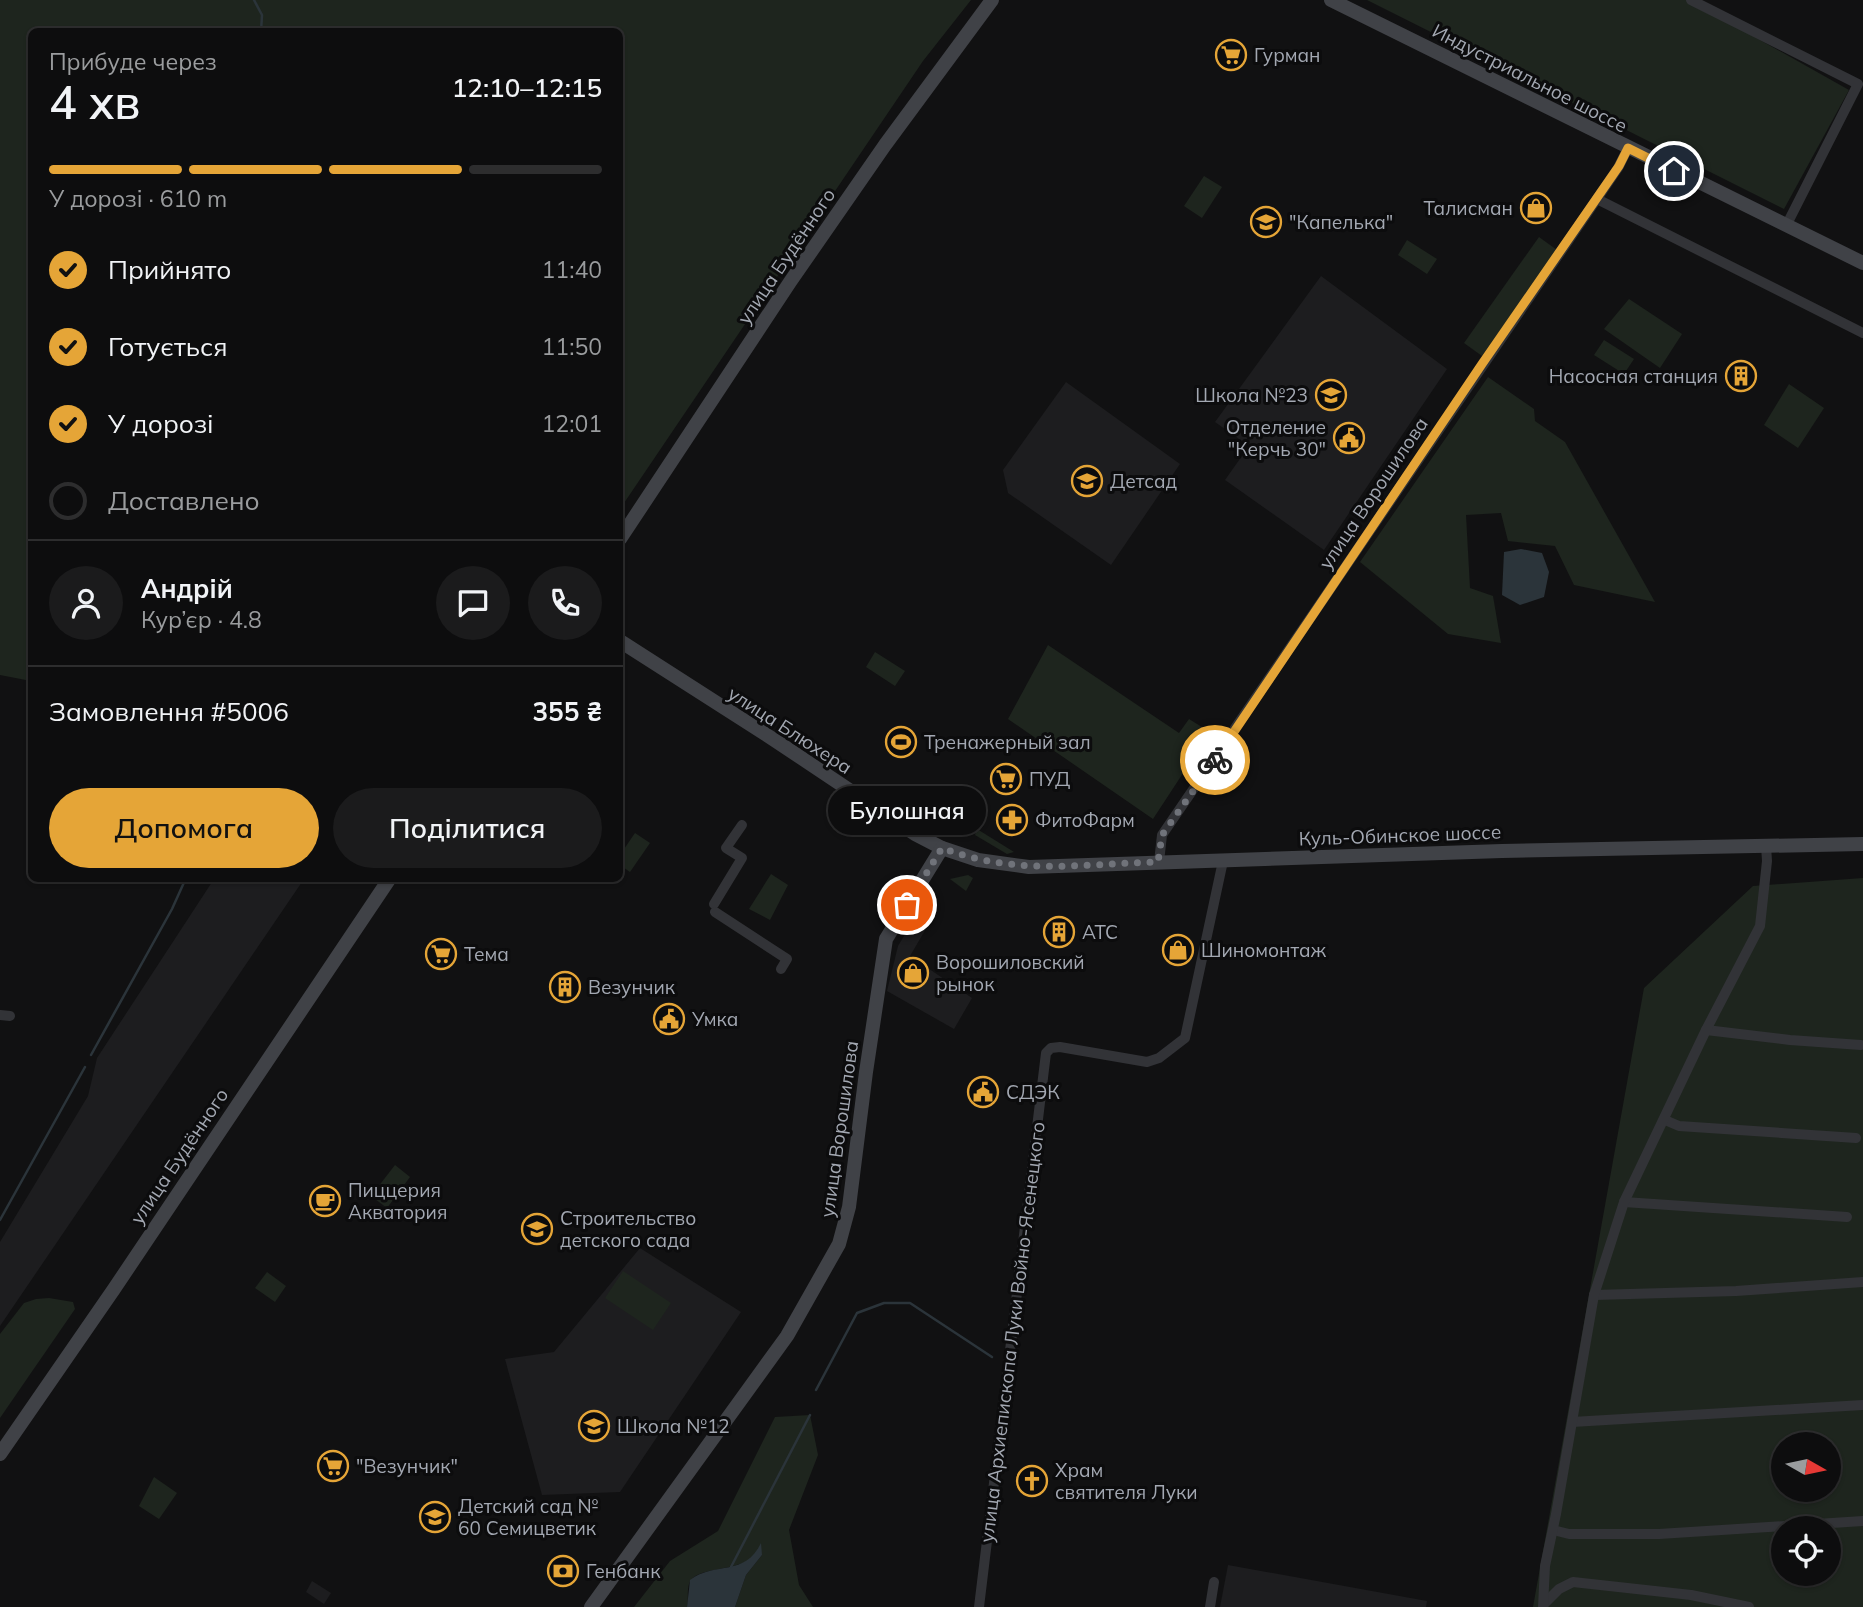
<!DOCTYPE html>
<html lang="uk">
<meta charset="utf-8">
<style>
:root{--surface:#0d0d0e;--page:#1b1b1c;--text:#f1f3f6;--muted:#9a9c9e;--line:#2d2d2e;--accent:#e5a537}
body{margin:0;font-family:Mulish,sans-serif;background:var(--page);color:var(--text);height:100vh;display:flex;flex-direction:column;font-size:26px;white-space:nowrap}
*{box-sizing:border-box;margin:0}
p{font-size:23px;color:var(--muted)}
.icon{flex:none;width:38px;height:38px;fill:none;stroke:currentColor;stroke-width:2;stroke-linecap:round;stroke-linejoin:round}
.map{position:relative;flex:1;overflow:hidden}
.panel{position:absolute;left:28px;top:28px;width:595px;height:854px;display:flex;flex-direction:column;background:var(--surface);border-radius:10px;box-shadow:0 2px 5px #0004,0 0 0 2px var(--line)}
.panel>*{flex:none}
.needle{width:46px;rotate:99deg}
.fabs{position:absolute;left:1771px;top:1432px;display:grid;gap:14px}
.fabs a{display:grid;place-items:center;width:70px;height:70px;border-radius:50%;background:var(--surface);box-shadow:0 2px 5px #0004,0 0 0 2px var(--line);font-size:35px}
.pin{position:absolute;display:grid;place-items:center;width:60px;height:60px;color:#fff;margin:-30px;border:4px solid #fff;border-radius:50%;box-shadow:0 2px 7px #0007}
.courier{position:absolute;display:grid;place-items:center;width:70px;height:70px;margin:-35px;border:5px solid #e5a537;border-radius:50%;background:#fff;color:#222;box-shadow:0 2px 9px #0007}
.bubble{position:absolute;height:49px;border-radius:24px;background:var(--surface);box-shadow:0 2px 5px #0004,0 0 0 2px var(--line);font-size:23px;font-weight:600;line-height:49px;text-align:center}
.headline em{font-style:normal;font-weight:600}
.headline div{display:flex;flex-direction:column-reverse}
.headline{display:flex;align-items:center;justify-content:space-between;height:119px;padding:0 21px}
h1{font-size:46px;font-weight:600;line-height:52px}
.bar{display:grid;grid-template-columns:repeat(4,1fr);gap:10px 7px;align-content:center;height:84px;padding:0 21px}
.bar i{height:9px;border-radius:5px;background:var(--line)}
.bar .active{background:var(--accent)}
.bar p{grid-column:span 4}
.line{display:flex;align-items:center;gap:18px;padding:0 21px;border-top:2px solid var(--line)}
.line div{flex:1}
.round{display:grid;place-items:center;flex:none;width:74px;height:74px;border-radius:37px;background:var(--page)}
ol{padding:0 21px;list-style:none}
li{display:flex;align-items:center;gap:21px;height:77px}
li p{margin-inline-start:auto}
li .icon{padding:7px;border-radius:50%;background:var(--accent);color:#111;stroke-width:4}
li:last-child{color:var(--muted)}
li i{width:38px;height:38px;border:4px solid var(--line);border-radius:50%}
.cta{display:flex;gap:14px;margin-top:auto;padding:14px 21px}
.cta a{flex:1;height:80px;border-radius:42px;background:var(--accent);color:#111;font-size:28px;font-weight:600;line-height:80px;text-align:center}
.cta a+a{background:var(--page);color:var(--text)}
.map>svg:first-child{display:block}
.built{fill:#1d1d1f}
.green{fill:#1e251e;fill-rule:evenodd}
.water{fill:#2b343a}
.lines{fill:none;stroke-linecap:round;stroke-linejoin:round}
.stream{stroke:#2b343a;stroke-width:2.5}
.minor{stroke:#323337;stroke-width:10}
.secondary{stroke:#404247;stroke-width:14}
.done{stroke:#70737a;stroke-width:7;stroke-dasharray:0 12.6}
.route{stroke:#e5a537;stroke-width:9}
.labels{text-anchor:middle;stroke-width:6;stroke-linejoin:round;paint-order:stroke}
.poi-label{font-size:19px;fill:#a3a8b2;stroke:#0c0c0d;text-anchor:start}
.street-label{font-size:19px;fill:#a3a8b2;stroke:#0c0c0d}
</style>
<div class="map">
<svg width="1863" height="1607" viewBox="0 0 1863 1607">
<rect width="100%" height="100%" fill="#111112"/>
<g class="built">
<polygon points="1321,276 1447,369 1324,550 1225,480 1249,446 1215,422"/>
<polygon points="1066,382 1180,464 1111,565 1008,493 1003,470"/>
<polygon points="214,879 304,879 0,1326 0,1242 88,1096 97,1058"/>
<polygon points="915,918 927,927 910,956 972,998 954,1029 887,991 898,946"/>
<polygon points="640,1248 741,1312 620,1492 542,1495 505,1359 554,1352"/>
<polygon points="1228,1565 1427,1601 1426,1607 1220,1607"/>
<polygon points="312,1581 331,1593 324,1604 306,1592"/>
</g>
<g class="green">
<polygon points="0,0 971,0 923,61 620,509 620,32 32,32 31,681 0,675"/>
<polygon points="1367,0 1689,0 1849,90 1784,209"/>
<polygon points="1204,176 1222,187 1202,218 1184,206"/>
<polygon points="1539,237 1557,250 1482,356 1464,343"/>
<polygon points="1407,240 1437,259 1427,274 1398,255"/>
<polygon points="1629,299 1682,334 1660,368 1604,329"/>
<polygon points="1604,340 1634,359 1624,374 1594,355"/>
<polygon points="1488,377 1534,409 1535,421 1565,442 1655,602 1574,585 1555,546 1508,541 1501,513 1466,515 1470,588 1493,596 1501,643 1448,634 1360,562"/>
<polygon points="1789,384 1824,408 1798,448 1764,425"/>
<polygon points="1048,645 1179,733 1189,719 1210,732 1153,819 1008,719"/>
<polygon points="875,652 905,671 895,686 866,667"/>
<polygon points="977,829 1014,852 1007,854 975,835"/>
<polygon points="635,833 650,843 630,872 620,865 620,855"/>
<polygon points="771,874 788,885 770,920 749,909"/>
<polygon points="968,875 973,878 966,891 950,879"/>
<path d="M 1863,878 L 1863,1607 L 1533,1607 L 1644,988 L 1753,886 ZM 1783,1444 L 1829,1444 L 1829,1489 L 1783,1489 ZM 1783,1528 L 1829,1528 L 1829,1573 L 1783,1573 Z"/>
<polygon points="395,1165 410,1177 387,1208 371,1196"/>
<polygon points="623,1271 671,1303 653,1330 605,1298"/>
<polygon points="267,1272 286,1286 275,1302 255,1288"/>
<polygon points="49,1298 73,1302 75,1309 0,1418 0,1334 24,1303 36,1299"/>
<path d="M 810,1415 L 818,1455 L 789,1530 L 799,1585 L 813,1607 L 735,1607 L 746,1575 L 762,1555 L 756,1554 C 740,1572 702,1566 691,1580 C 686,1586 689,1599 687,1607 L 634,1607 L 670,1561 L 718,1531 L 775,1417 Z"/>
<polygon points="154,1477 177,1493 159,1519 139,1506"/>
</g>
<g class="water">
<polygon points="1521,549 1542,553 1549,572 1544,597 1520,605 1502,595 1504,552"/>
<path d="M 761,1543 L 762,1555 L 746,1575 L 735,1607 L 687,1607 L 690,1580 C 715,1561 745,1577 761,1543 Z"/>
</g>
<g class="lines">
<g class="stream">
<polyline points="254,0 262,15 261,32"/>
<polyline points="91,1055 172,909 186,878"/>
<polyline points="0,1220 85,1067"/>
<polyline points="816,1390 857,1313 884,1303 910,1303 992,1357"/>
<polyline points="731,1567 810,1415"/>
</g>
<g class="minor">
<polyline points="1691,0 1858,84 1786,226"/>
<polyline points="1597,199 1863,333"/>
<polyline points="1159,862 1162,835 1618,168 1628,148"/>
<polyline points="714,904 742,858 726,848 742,825"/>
<polyline points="715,912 787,959 781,969"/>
<polyline points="0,1015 10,1016"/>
<polyline points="1706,1030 1790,1040 1861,1045"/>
<polyline points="1665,1120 1679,1126 1856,1138"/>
<polyline points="1624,1202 1847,1217"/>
<polyline points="1594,1295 1736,1291 1863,1282"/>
<polyline points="1572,1422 1863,1405"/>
<polyline points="1553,1530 1569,1534 1659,1534 1863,1521"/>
<polyline points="1544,1604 1559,1589 1573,1582 1691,1595 1749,1607"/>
<polyline points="979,1607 1046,1053 1051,1048 1060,1047 1147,1062 1159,1058 1185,1038 1223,861"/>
<polyline points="1210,1607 1214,1582"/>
<polyline points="1543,1607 1545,1566 1556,1514 1594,1295 1624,1202 1706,1030 1760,926 1767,861 1766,846"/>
</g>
<g class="secondary">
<polyline points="1331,0 1863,263"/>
<polyline points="620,539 790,282 885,145 992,0"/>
<polyline points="620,641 776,741 915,834 942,848 978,860 1029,867 1502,851 1863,844"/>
<polyline points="0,1454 114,1289 390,878"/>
<polyline points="591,1607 787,1336 839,1244 849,1207 866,1072 886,939 942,848"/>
</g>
</g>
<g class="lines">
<path class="done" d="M 907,905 L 942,848 C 1016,876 1081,864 1158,862 L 1162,835 L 1215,760"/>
<polyline class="route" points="1215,760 1482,364 1619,166 1628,148 1674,171"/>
</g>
<defs>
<g id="supermarket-ring" transform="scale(1.575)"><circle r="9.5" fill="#0c0c0d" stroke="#e5a537" stroke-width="1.5"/><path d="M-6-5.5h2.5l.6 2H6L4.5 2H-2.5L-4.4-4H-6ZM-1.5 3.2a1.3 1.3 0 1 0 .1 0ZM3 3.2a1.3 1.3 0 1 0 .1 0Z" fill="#e5a537"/></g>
<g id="shop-ring" transform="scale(1.575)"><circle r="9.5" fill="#0c0c0d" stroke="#e5a537" stroke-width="1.5"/><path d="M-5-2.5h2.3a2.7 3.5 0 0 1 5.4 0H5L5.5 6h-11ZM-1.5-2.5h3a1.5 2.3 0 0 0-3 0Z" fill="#e5a537"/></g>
<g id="school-ring" transform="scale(1.575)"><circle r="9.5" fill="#0c0c0d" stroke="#e5a537" stroke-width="1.5"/><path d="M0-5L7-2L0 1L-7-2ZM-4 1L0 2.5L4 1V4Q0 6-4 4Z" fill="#e5a537"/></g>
<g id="building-ring" transform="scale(1.575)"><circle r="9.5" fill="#0c0c0d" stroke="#e5a537" stroke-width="1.5"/><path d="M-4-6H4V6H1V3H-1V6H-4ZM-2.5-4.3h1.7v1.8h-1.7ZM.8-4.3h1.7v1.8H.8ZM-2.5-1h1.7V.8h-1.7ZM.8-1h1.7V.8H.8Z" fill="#e5a537"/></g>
<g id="civic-ring" transform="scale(1.575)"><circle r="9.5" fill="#0c0c0d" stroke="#e5a537" stroke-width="1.5"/><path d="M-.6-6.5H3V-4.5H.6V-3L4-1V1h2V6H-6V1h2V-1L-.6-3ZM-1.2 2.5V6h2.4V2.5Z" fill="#e5a537"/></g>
<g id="stadium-ring" transform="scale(1.575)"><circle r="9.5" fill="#0c0c0d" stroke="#e5a537" stroke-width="1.5"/><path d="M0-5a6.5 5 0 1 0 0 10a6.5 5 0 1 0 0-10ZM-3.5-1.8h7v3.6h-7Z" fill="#e5a537"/></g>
<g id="pharmacy-ring" transform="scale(1.575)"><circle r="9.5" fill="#0c0c0d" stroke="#e5a537" stroke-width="1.5"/><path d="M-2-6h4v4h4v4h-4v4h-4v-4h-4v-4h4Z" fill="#e5a537"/></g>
<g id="cafe-ring" transform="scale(1.575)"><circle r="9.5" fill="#0c0c0d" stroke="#e5a537" stroke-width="1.5"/><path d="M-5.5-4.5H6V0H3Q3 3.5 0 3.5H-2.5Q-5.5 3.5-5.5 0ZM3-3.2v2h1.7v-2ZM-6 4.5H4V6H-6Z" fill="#e5a537"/></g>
<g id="church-ring" transform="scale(1.575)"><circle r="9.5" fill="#0c0c0d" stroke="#e5a537" stroke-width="1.5"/><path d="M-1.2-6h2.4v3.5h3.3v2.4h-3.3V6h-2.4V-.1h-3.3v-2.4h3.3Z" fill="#e5a537"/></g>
<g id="bank-ring" transform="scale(1.575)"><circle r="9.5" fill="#0c0c0d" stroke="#e5a537" stroke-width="1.5"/><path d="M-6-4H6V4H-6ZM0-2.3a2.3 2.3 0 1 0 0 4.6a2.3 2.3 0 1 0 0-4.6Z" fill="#e5a537"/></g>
</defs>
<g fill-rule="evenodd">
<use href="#supermarket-ring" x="1231" y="55"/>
<use href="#shop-ring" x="1536" y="208"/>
<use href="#school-ring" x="1266" y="222"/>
<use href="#building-ring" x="1741" y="376"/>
<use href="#school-ring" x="1331" y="395"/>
<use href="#civic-ring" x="1349" y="438"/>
<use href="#school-ring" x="1087" y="481"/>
<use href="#stadium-ring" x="901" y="742"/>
<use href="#supermarket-ring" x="1006" y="779"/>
<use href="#pharmacy-ring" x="1012" y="820"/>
<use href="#building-ring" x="1059" y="932"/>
<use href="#shop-ring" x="1178" y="950"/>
<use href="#supermarket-ring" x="441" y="954"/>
<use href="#shop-ring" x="913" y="973"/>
<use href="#building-ring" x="565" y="987"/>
<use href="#civic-ring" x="669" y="1019"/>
<use href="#civic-ring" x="983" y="1092"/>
<use href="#cafe-ring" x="325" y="1201"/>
<use href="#school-ring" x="537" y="1229"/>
<use href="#school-ring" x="594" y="1426"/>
<use href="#supermarket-ring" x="333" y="1466"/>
<use href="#church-ring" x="1032" y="1481"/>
<use href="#school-ring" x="435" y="1517"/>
<use href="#bank-ring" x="563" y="1571"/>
</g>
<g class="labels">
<g class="poi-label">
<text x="1254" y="62">Гурман</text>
<text x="1513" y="215" text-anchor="end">Талисман</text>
<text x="1289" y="229">"Капелька"</text>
<text x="1718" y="383" text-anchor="end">Насосная станция</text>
<text x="1308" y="402" text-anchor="end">Школа №23</text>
<text x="1326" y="434" text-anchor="end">Отделение<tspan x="1326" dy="22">"Керчь 30"</tspan></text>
<text x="1110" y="488">Детсад</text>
<text x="924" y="749">Тренажерный зал</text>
<text x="1029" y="786">ПУД</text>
<text x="1035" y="827">ФитоФарм</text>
<text x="1082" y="939">АТС</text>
<text x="1201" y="957">Шиномонтаж</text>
<text x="464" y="961">Тема</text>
<text x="936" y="969">Ворошиловский<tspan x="936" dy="22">рынок</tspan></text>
<text x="588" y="994">Везунчик</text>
<text x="692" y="1026">Умка</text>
<text x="1006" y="1099">СДЭК</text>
<text x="348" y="1197">Пиццерия<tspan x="348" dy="22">Акватория</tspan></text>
<text x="560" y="1225">Строительство<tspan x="560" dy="22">детского сада</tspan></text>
<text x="617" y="1433">Школа №12</text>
<text x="356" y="1473">"Везунчик"</text>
<text x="1055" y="1477">Храм<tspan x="1055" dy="22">святителя Луки</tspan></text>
<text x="458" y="1513">Детский сад №<tspan x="458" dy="22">60 Семицветик</tspan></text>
<text x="586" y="1578">Генбанк</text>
</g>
<g class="street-label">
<text transform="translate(1530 78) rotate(27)" y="7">Индустриальное шоссе</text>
<text transform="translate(786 256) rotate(-56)" y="7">улица Будённого</text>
<text transform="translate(1373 493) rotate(-56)" y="7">улица Ворошилова</text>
<text transform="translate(790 730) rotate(33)" y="7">улица Блюхера</text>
<text transform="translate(1400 835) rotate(-2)" y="7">Куль-Обинское шоссе</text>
<text transform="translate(839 1129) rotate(-82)" y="7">улица Ворошилова</text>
<text transform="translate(179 1156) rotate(-56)" y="7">улица Будённого</text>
<text transform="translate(1012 1332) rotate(-83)" y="7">улица Архиепископа Луки Войно-Ясенецкого</text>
</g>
</g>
</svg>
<div class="fabs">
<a><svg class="needle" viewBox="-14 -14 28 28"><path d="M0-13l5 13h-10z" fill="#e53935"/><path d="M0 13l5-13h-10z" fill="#9a9c9e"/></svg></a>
<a><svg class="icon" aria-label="locate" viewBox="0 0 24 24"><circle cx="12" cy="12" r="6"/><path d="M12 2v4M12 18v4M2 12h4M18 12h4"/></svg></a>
</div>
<div class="pin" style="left:907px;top:905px;background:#ea580c"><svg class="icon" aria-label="bag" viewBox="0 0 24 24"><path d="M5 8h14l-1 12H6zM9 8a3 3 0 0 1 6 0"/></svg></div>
<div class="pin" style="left:1674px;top:171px;background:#1f2937"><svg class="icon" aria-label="home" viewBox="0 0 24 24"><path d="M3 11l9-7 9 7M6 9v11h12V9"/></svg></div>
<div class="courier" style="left:1215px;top:760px"><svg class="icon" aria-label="bike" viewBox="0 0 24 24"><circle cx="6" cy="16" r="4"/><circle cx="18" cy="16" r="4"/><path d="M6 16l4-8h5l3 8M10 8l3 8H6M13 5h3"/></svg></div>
<div class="bubble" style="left:828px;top:786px;width:158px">Булошная</div>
<section class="panel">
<div class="headline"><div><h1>4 хв</h1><p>Прибуде через</p></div><em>12:10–12:15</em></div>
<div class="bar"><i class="active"></i><i class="active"></i><i class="active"></i><i></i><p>У дорозі · 610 m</p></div>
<ol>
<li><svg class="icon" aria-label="check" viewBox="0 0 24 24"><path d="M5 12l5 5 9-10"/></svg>Прийнято<p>11:40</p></li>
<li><svg class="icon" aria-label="check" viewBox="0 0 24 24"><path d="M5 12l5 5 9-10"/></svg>Готується<p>11:50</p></li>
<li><svg class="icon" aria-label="check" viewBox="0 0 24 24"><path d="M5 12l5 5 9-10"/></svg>У дорозі<p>12:01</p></li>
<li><i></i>Доставлено</li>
</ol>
<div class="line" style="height:126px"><a class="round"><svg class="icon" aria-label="person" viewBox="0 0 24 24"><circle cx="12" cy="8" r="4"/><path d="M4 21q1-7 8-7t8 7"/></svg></a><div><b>Андрій</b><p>Кур’єр · 4.8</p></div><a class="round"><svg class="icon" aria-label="chat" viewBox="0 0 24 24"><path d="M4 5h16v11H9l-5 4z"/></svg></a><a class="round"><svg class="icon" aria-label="phone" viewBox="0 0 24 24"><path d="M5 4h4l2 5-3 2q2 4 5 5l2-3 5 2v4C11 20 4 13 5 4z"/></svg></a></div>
<div class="line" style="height:91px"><div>Замовлення #5006</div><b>355 ₴</b></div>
<div class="cta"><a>Допомога</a><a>Поділитися</a></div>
</section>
</div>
